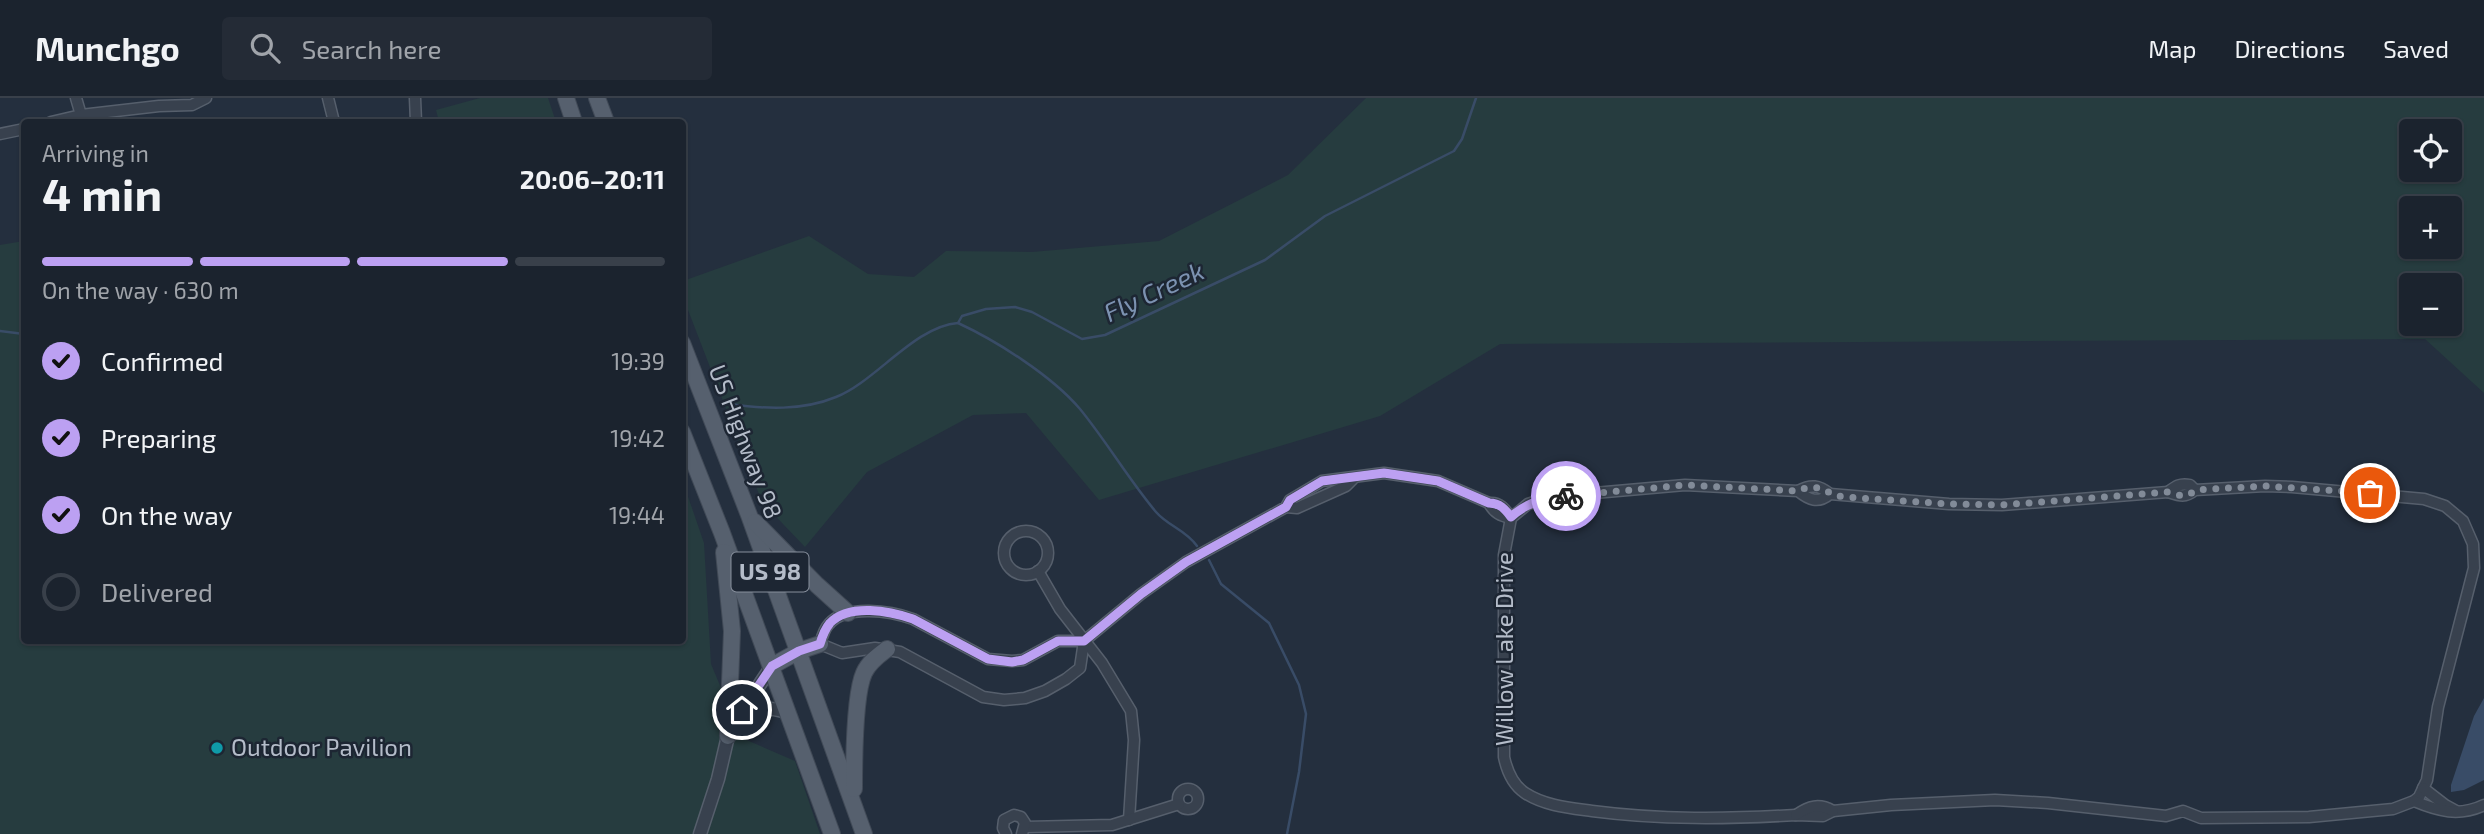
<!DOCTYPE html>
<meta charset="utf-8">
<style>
:root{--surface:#1b232e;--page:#242b36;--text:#f1f3f6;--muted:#a0a4aa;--line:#39404a;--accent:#bca0f2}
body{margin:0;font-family:"Exo 2",sans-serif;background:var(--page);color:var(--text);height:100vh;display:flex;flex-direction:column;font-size:26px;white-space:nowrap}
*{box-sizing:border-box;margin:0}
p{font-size:23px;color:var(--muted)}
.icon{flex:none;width:38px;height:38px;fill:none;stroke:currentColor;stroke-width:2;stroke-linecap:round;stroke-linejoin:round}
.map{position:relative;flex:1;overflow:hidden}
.details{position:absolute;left:21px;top:21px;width:665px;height:525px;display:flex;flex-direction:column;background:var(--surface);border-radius:7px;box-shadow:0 2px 5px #0004,0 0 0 2px var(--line)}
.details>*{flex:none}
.controls{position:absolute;left:2399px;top:21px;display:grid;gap:14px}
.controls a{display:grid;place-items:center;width:63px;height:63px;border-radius:7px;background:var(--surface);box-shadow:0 2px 5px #0004,0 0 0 2px var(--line);font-size:35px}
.pin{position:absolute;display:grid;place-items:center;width:60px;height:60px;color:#fff;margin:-30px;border:4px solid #fff;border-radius:50%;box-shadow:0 2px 7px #0007}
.courier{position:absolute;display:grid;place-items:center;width:70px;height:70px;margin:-35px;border:5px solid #bca0f2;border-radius:50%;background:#fff;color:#222;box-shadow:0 2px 9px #0007}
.head em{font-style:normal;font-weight:700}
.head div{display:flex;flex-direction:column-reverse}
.head{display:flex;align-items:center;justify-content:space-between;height:119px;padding:0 21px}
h1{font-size:46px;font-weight:700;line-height:52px}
.bar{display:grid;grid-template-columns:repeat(4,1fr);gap:10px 7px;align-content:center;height:84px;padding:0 21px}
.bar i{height:9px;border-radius:5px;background:var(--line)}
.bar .on{background:var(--accent)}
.bar p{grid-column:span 4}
ol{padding:0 21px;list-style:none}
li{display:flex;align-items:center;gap:21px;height:77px}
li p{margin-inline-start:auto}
li .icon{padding:7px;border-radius:50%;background:var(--accent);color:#111;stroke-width:4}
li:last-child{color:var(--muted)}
li i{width:38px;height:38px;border:4px solid var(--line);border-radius:50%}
header{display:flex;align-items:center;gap:42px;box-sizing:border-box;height:98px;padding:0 35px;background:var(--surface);border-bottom:2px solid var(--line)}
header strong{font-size:33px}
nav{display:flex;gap:38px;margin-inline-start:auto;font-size:24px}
.search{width:490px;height:63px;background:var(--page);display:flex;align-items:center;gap:18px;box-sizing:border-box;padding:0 24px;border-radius:7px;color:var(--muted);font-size:26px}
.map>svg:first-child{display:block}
.green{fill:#263c3f;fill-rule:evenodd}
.water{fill:#394c67}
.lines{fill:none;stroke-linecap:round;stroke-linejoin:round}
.stream{stroke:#394c67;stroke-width:2.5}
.minor-casing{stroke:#565f6c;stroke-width:13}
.tertiary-casing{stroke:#565f6c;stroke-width:15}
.primary-casing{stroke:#414a57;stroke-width:18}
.minor{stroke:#38414e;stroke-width:10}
.tertiary{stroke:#38414e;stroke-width:12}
.primary{stroke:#56606e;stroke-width:16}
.done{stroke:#828b98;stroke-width:7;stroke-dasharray:0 12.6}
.route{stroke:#bca0f2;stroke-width:9}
.culture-dot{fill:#0f9aa8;stroke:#1d2633;stroke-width:2.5}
.labels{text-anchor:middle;stroke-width:5;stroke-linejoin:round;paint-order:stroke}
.shield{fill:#1d2633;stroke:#878f9c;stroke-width:2}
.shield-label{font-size:23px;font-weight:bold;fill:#b4bcc9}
.street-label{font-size:24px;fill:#b4bcc9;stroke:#1d2633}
.poi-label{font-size:24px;fill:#b4bcc9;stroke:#1d2633;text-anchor:start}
.water-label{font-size:26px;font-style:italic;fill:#7c92b1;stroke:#1d2633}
</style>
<header>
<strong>Munchgo</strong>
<div class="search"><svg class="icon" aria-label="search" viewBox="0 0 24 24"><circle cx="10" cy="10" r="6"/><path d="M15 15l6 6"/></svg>Search here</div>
<nav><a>Map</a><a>Directions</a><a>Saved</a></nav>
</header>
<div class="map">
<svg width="2484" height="736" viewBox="0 0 2484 736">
<rect width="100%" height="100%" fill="#242f3e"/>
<g class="green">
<polygon points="480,0 548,0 556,24 439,24 436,12"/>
<path d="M 1366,0 L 2484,0 L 2484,295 L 2425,241 L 1500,246 L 1380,318 L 1099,402 L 1026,315 L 973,317 L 867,374 L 805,449 L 762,404 L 683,199 L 683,183 L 809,138 L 868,176 L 914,179 L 946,153 L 1032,154 L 1159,143 L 1288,77 ZM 2450,33 L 2450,72 L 2412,72 L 2412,33 ZM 2450,110 L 2450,149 L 2412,149 L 2412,110 ZM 2412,187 L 2450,187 L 2450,226 L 2412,226 Z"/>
<polygon points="24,143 24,542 682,542 683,384 704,445 711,566 742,640 795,663 820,736 0,736 0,147"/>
</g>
<polygon class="water" points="2484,600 2484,682 2464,692 2451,694 2451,687 2474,618"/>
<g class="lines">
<g class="stream">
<path d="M 958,225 C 997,243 1052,278 1080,311 C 1107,344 1129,382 1156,414 C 1168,428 1186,432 1197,448"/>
<polyline points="0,233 24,236"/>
<path d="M 730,306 C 765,311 802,313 836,299 C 875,284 915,228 958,225 L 962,218 L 986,211 L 1015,209 L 1032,214 L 1082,241 L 1105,237 L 1265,162 L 1325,118 L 1454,53 L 1462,41 L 1476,0"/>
<polyline points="1209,462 1221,486 1269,525 1299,587 1306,616 1299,674 1287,736"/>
</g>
<g class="minor-casing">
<g id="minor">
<polyline points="76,0 81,17"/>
<polyline points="328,0 334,24"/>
<polyline points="415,0 416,24"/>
<polyline points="51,24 81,17 159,8 192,7 206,0"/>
<polyline points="0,36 24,31"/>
<path d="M 1685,387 L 1798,393 C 1809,402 1818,406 1830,396 L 1949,406 L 2002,407 L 2168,394 C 2180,398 2185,400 2195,392 L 2265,388 L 2292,389 L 2424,401 L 2445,408 L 2463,423 L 2473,446 L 2474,470 L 2438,609 L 2427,682 L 2419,699 L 2414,703 L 2393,711 L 2309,719 L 2201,720 L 2183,713 L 2166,718 L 2048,705 L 1995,702 L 1891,707 L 1833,713 L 1823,718 L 1796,717 C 1727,721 1661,722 1592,713 C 1570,710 1545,708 1525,695 C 1513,687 1507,673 1504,659 L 1504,457 L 1511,420 L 1528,406 L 1549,399 Z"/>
<path d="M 1798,393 C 1811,386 1819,387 1830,396"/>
<path d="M 2168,394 C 2176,388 2180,385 2190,387 L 2195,392"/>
<path d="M 1489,405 C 1494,415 1501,418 1511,420"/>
<polyline points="1286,409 1297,410 1346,388 1353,381"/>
<circle cx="1026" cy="455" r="22"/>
<polyline points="1038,473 1060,511 1102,565 1131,613 1134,642 1129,722"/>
<path d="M 1084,543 L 1080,570 L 1066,581 L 1045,593 L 1025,600 L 1004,602 L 983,599 L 900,554 L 875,550 L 842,555 L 820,546 C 822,539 824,531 829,526 C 846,506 891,513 913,521 L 988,561 L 1012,563 L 1023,562 L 1058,543 L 1084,543 L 1141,496 L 1186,464 L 1286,409 L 1290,402 L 1322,383 L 1384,375 L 1438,383 L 1489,405 C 1500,404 1505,411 1511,420"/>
<polyline points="2423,690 2445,707 2456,713"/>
<circle cx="1188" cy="701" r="10"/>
<path d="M 2414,703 C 2438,713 2459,719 2484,707"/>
<path d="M 1796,717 C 1809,708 1819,705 1833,713"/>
<polyline points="1026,729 1112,727 1179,706"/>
<polyline points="1006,736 1003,730 1004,722 1014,717 1021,719 1025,725 1022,736"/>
</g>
</g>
<g class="tertiary-casing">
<g id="tertiary">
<path d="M 742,613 C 758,608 771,610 787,614"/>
<polyline points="700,736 718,681 728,638 734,625 772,568"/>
</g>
</g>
<g class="primary-casing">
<g id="primary">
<polyline points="566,0 574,24"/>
<polyline points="597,0 606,24"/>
<polyline points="682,245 749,417 864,736"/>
<polyline points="682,334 722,435 832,736"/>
<polyline points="755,424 817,487 848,515"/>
<polyline points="724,454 732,533 728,638"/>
<polyline points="772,568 799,553 820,546"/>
<path d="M 854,691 C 854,665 854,597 864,575 C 869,564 879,557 887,551"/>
</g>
</g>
<use href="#minor" class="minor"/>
<use href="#tertiary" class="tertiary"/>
<use href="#primary" class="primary"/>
</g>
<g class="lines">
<path class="done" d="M 1566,398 L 1685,387 L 1798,393 C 1817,383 1826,396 1844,399 L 1949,406 L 2002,407 L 2168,394 C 2180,398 2185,400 2196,392 L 2265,388 L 2370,395"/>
<path class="route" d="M 742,612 L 772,568 L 799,553 L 820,546 C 822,539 825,531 830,525 C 849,505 890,513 913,521 L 988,561 L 1012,564 L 1023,562 L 1058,543 L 1084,543 L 1141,496 L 1186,464 L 1286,409 L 1290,402 L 1322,383 L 1384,375 L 1438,383 L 1489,405 C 1500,405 1505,411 1511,419 C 1527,404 1545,400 1566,398"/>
</g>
<circle class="culture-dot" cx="217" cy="650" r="7"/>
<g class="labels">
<rect class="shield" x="731.5" y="454.5" width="77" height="39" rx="5"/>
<g class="shield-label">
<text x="770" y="482">US 98</text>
</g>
<g class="street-label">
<text transform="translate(745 344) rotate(69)" y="8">US Highway 98</text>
<text transform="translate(1505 551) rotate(-90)" y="8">Willow Lake Drive</text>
</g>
<g class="poi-label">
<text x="231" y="658">Outdoor Pavilion</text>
</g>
<g class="water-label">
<text transform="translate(1154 194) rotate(-25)" y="9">Fly Creek</text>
</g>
</g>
</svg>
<div class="controls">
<a><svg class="icon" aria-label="locate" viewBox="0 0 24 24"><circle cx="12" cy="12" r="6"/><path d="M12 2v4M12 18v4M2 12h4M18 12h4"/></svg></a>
<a>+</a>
<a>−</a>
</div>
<div class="pin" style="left:2370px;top:395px;background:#ea580c"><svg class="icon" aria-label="bag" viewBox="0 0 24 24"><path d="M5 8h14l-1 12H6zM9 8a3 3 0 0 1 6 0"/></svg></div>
<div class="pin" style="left:742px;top:612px;background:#1f2937"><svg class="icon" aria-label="home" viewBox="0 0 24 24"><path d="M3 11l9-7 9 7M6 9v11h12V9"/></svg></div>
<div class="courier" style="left:1566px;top:398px"><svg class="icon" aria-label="bike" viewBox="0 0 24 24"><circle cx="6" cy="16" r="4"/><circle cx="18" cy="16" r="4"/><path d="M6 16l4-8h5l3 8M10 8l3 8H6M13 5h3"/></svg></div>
<section class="details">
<div class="head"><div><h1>4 min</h1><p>Arriving in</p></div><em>20:06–20:11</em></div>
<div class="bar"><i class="on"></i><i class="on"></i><i class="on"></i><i></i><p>On the way · 630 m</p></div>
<ol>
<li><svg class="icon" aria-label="check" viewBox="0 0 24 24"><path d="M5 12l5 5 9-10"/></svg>Confirmed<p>19:39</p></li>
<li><svg class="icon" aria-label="check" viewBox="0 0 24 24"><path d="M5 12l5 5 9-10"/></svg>Preparing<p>19:42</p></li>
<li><svg class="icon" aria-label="check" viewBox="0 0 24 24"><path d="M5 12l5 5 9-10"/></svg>On the way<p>19:44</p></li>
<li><i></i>Delivered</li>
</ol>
</section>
</div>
